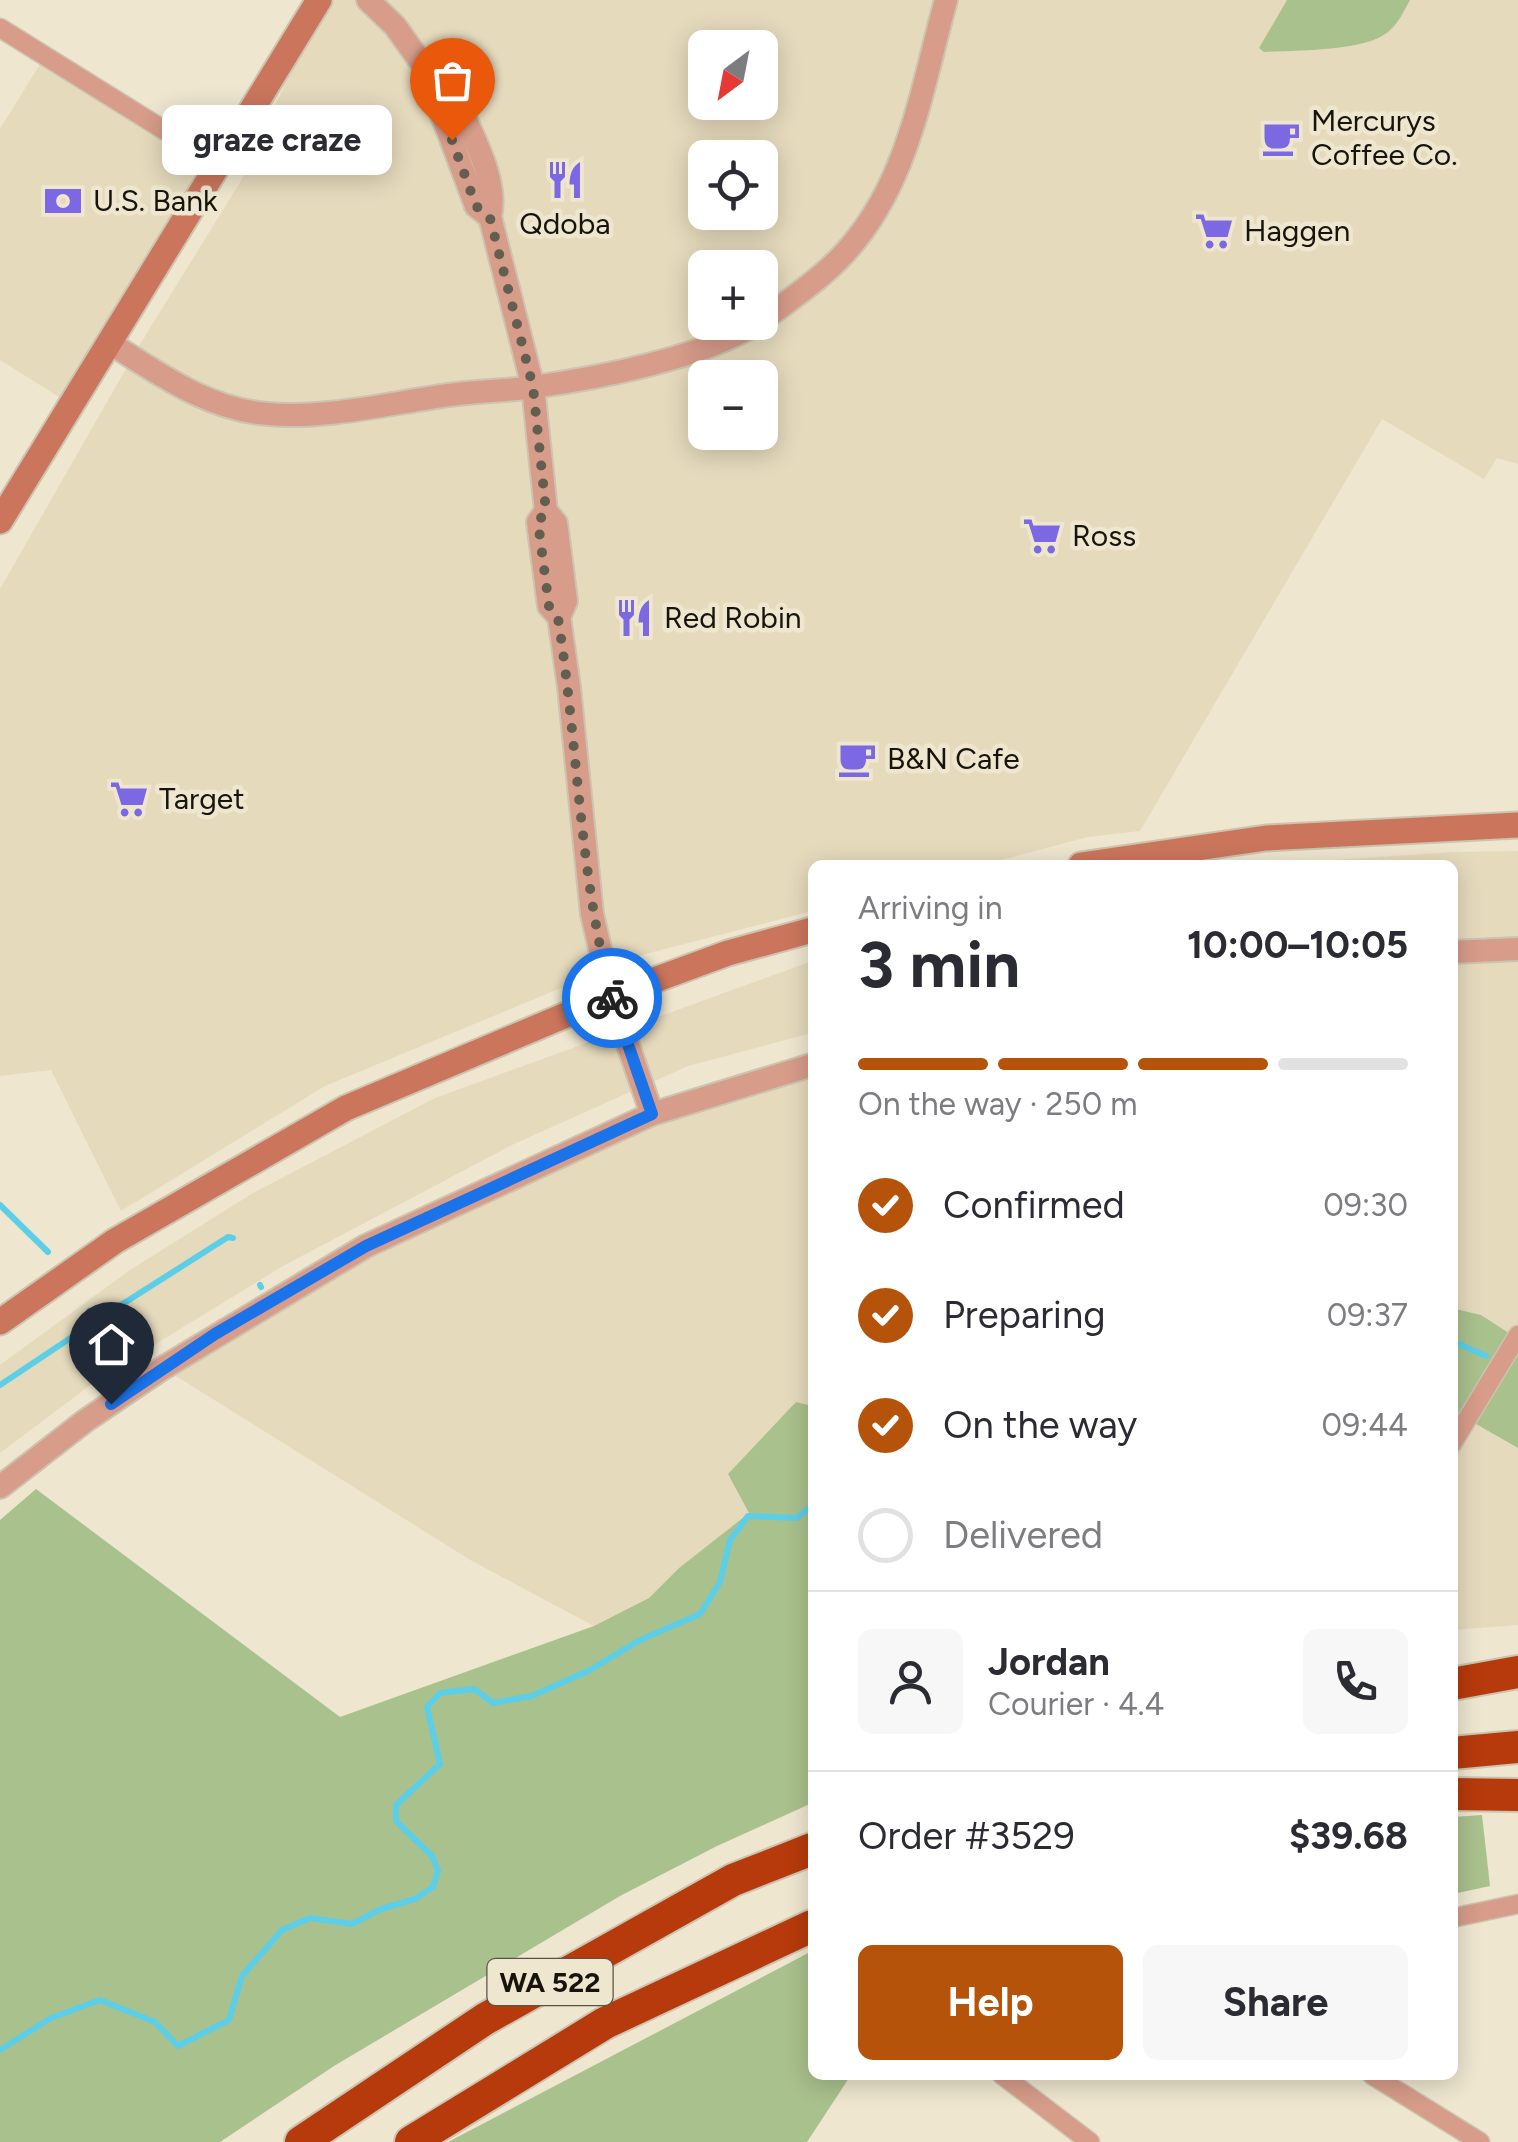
<!DOCTYPE html>
<meta charset="utf-8">
<style>
:root{--surface:#fff;--page:#f7f7f7;--text:#2b2b33;--muted:#7c7c81;--line:#e1e1e2;--accent:#b45309}
body{margin:0;font-family:Figtree,sans-serif;background:var(--page);color:var(--text);height:100vh;display:flex;flex-direction:column;font-size:38px;white-space:nowrap}
*{box-sizing:border-box;margin:0}
p{font-size:32px;color:var(--muted)}
.icon{flex:none;width:55px;height:55px;fill:none;stroke:currentColor;stroke-width:2;stroke-linecap:round;stroke-linejoin:round}
.map{position:relative;flex:1;overflow:hidden}
.details{position:absolute;left:808px;top:860px;width:650px;height:1220px;display:flex;flex-direction:column;background:var(--surface);border-radius:15px;box-shadow:0 5px 25px #0003}
.details>*{flex:none}
.needle{width:65px;rotate:212deg}
.controls{position:absolute;left:688px;top:30px;display:grid;gap:20px}
.controls a{display:grid;place-items:center;width:90px;height:90px;border-radius:15px;background:var(--surface);box-shadow:0 5px 25px #0003;font-size:50px}
.pin{position:absolute;display:grid;place-items:center;width:85px;height:85px;color:#fff;margin:-102px -42px;border-radius:50% 50% 50% 0;rotate:-45deg;box-shadow:0 0 10px #0007}
.pin .icon{rotate:45deg}
.courier{position:absolute;display:grid;place-items:center;width:100px;height:100px;margin:-50px;border:8px solid #1a73e8;border-radius:50%;background:#fff;color:#222;box-shadow:0 2px 12px #0007}
.bubble{position:absolute;height:70px;border-radius:15px;background:var(--surface);box-shadow:0 5px 25px #0003;font-size:32px;font-weight:700;line-height:70px;text-align:center}
.summary em{font-style:normal;font-weight:700}
.summary div{display:flex;flex-direction:column-reverse}
.summary{display:flex;align-items:center;justify-content:space-between;height:170px;padding:0 50px}
h1{font-size:65px;font-weight:700;line-height:75px}
.bar{display:grid;grid-template-columns:repeat(4,1fr);gap:15px 10px;align-content:center;height:120px;padding:0 50px}
.bar i{height:12px;border-radius:8px;background:var(--line)}
.bar .on{background:var(--accent)}
.bar p{grid-column:span 4}
.line{display:flex;align-items:center;gap:25px;padding:0 50px;border-top:2px solid var(--line)}
.line div{flex:1}
.round{display:grid;place-items:center;flex:none;width:105px;height:105px;border-radius:15px;background:var(--page)}
ol{padding:0 50px;list-style:none}
li{display:flex;align-items:center;gap:30px;height:110px}
li p{margin-inline-start:auto}
li .icon{padding:10px;border-radius:50%;background:var(--accent);color:#fff;stroke-width:4}
li:last-child{color:var(--muted)}
li i{width:55px;height:55px;border:5px solid var(--line);border-radius:50%}
.button{display:flex;gap:20px;margin-top:auto;padding:20px 50px}
.button a{flex:1;height:115px;border-radius:15px;background:var(--accent);color:#fff;font-size:40px;font-weight:700;line-height:115px;text-align:center}
.button a+a{background:var(--page);color:var(--text)}
.map>svg:first-child{display:block}
.built{fill:#e5dabc;fill-rule:evenodd}
.green{fill:#a9c18d}
.lines{fill:none;stroke-linecap:round;stroke-linejoin:round}
.stream{stroke:#5ccee7;stroke-width:6}
.minor-casing{stroke:#ccc4b0;stroke-width:21}
.tertiary-casing{stroke:#ccc4b0;stroke-width:26}
.secondary-casing{stroke:#ccc4b0;stroke-width:29}
.motorway-casing{stroke:#ccc4b0;stroke-width:36}
.minor{stroke:#d79c8a;stroke-width:18}
.tertiary{stroke:#d79c8a;stroke-width:22}
.secondary{stroke:#cb765c;stroke-width:25}
.motorway{stroke:#b63a0b;stroke-width:32}
.done{stroke:#625e50;stroke-width:10;stroke-dasharray:0 18}
.route{stroke:#1a73e8;stroke-width:12}
.labels{text-anchor:middle;stroke-width:9;stroke-linejoin:round;paint-order:stroke}
.shield{fill:#eee6cf;stroke:#585346;stroke-width:2.5}
.shield-label{font-size:28px;font-weight:bold;fill:#17140c}
.poi-label{font-size:30px;fill:#17140c;stroke:#eee6cf;text-anchor:start}
</style>
<div class="map">
<svg width="1518" height="2142" viewBox="0 0 1518 2142">
<rect width="100%" height="100%" fill="#eee6cf"/>
<g class="built">
<path d="M 323,0 L 1518,0 L 1518,464 L 1497,458 L 1484,479 L 1382,419 L 1140,831 L 1088,837 L 982,865 L 812,865 L 812,911 L 638,956 L 325,1086 L 121,1211 L 51,1070 L 0,1076 L 0,589 L 139,346 L 242,179 ZM 705,48 L 760,48 L 760,102 L 705,102 ZM 705,158 L 760,158 L 760,212 L 705,212 ZM 705,268 L 760,268 L 760,322 L 705,322 ZM 705,378 L 760,378 L 760,432 L 705,432 Z"/>
<polygon points="45,56 220,165 72,405 0,360 0,129"/>
<polygon points="1518,851 1518,938 1453,939 1452,865 1264,865 1452,852"/>
<polygon points="1518,949 1518,1339 1516,1339 1481,1315 1453,1308 1452,952"/>
<polygon points="812,961 812,1033 688,1066 514,1144 283,1266 97,1380 0,1453 0,1365 130,1270 253,1193 435,1098"/>
<polygon points="812,1065 812,1406 795,1402 749,1513 679,1568 649,1598 594,1626 472,1561 163,1368 215,1335 652,1114"/>
<polygon points="1452,1411 1518,1448 1518,1625 1453,1630"/>
</g>
<g class="green">
<path d="M 1287,0 L 1410,0 C 1404,11 1398,24 1388,32 C 1364,52 1296,50 1264,52 L 1259,48 Z"/>
<polygon points="1452,1308 1481,1315 1518,1339 1518,1448 1453,1411"/>
<polygon points="796,1402 812,1406 812,1803 717,1846 620,1896 334,2066 220,2142 0,2142 0,1520 36,1489 340,1717 594,1626 649,1598 679,1568 749,1513 728,1474"/>
<polygon points="1482,1815 1490,1886 1453,1894 1453,1817"/>
<polygon points="812,1951 812,2075 851,2075 807,2142 448,2142"/>
</g>
<g class="lines">
<g class="stream">
<polyline points="0,1205 48,1252"/>
<polyline points="260,1285 261,1287"/>
<polyline points="89,1311 99,1319 228,1237 233,1238"/>
<polyline points="1452,1341 1486,1356"/>
<polyline points="0,1385 99,1319"/>
<polyline points="0,2050 51,2018 100,2000 155,2022 178,2046 229,2020 242,1976 282,1930 310,1918 352,1924 381,1909 415,1899 433,1887 438,1871 432,1856 396,1821 396,1805 440,1764 427,1707 440,1693 474,1689 493,1703 532,1696 590,1670 640,1640 700,1614 720,1582 730,1540 748,1516 797,1518 812,1505"/>
</g>
<g class="minor-casing">
<g id="minor">
<polyline points="0,28 220,165"/>
<polyline points="1452,1444 1518,1335"/>
<polyline points="1452,1918 1518,1904"/>
<polyline points="1002,2075 1090,2142"/>
<polyline points="1372,2075 1480,2142"/>
</g>
</g>
<g class="tertiary-casing">
<g id="tertiary">
<polyline points="368,0 395,26 440,89 439,107 476,206 490,217"/>
<path d="M 440,89 L 456,97 C 470,133 499,179 490,217 L 533,387 L 546,511 L 556,523 L 566,601 L 559,617 L 569,687 L 592,914 L 611,996 L 652,1114"/>
<path d="M 760,322 C 787,302 815,283 838,260 C 908,190 921,90 946,0"/>
<path d="M 110,343 C 159,374 209,410 268,414 C 328,419 390,403 449,395 C 477,391 505,391 533,387 C 599,378 703,358 759,322"/>
<polyline points="546,511 538,522 549,606 559,617"/>
<polyline points="1452,952 1518,949"/>
<polyline points="0,1487 85,1421 163,1368 366,1246 652,1114 812,1065"/>
</g>
</g>
<g class="secondary-casing">
<g id="secondary">
<polyline points="0,521 319,0"/>
<polyline points="1081,865 1266,838 1518,825"/>
<polyline points="0,1322 115,1241 346,1108 611,996 728,953 812,930"/>
</g>
</g>
<g class="motorway-casing">
<g id="motorway">
<polyline points="1452,1684 1518,1672"/>
<polyline points="1452,1753 1518,1747"/>
<polyline points="1452,1794 1518,1795"/>
<polyline points="301,2142 485,2019 733,1880 812,1849"/>
<polyline points="411,2142 605,2023 812,1926"/>
</g>
</g>
<use href="#minor" class="minor"/>
<use href="#tertiary" class="tertiary"/>
<use href="#secondary" class="secondary"/>
<use href="#motorway" class="motorway"/>
</g>
<g class="lines">
<path class="done" d="M 452,140 L 476,206 L 490,218 L 533,387 L 546,511 L 538,522 L 549,606 L 558,618 C 578,744 579,874 612,998"/>
<polyline class="route" points="111,1404 215,1334 366,1246 652,1114 612,998"/>
</g>
<defs>
<g id="cafe-bare" transform="scale(3)"><path d="M-5.5-4.5H6V0H3Q3 3.5 0 3.5H-2.5Q-5.5 3.5-5.5 0ZM3-3.2v2h1.7v-2ZM-6 4.5H4V6H-6Z" fill="#7d68e3" stroke="#eee6cf" stroke-width="2.5" paint-order="stroke"/></g>
<g id="restaurant-bare" transform="scale(3)"><path d="M-5-6h1v4h1v-4h1v4h1v-4h1v5L-1.5 .5V6h-2V.5L-5-1ZM5-6V6H3V1.5H1.5Q1.5-4 5-6Z" fill="#7d68e3" stroke="#eee6cf" stroke-width="2.5" paint-order="stroke"/></g>
<g id="bank-bare" transform="scale(3)"><path d="M-6-4H6V4H-6ZM0-2.3a2.3 2.3 0 1 0 0 4.6a2.3 2.3 0 1 0 0-4.6Z" fill="#7d68e3" stroke="#eee6cf" stroke-width="2.5" paint-order="stroke"/></g>
<g id="supermarket-bare" transform="scale(3)"><path d="M-6-5.5h2.5l.6 2H6L4.5 2H-2.5L-4.4-4H-6ZM-1.5 3.2a1.3 1.3 0 1 0 .1 0ZM3 3.2a1.3 1.3 0 1 0 .1 0Z" fill="#7d68e3" stroke="#eee6cf" stroke-width="2.5" paint-order="stroke"/></g>
</defs>
<g fill-rule="evenodd">
<use href="#cafe-bare" x="1281" y="138"/>
<use href="#restaurant-bare" x="565" y="180"/>
<use href="#bank-bare" x="63" y="201"/>
<use href="#supermarket-bare" x="1214" y="231"/>
<use href="#supermarket-bare" x="1042" y="536"/>
<use href="#restaurant-bare" x="634" y="618"/>
<use href="#cafe-bare" x="857" y="759"/>
<use href="#supermarket-bare" x="129" y="799"/>
</g>
<g class="labels">
<rect class="shield" x="487.5" y="1959" width="125" height="46" rx="8"/>
<g class="shield-label">
<text x="550" y="1992">WA 522</text>
</g>
<g class="poi-label">
<text x="1311" y="131">Mercurys<tspan x="1311" dy="34">Coffee Co.</tspan></text>
<text x="93" y="211">U.S. Bank</text>
<text x="565" y="234" text-anchor="middle">Qdoba</text>
<text x="1244" y="241">Haggen</text>
<text x="1072" y="546">Ross</text>
<text x="664" y="628">Red Robin</text>
<text x="887" y="769">B&amp;N Cafe</text>
<text x="159" y="809">Target</text>
</g>
</g>
</svg>
<div class="controls">
<a><svg class="needle" viewBox="-14 -14 28 28"><path d="M0-13l5 13h-10z" fill="#e53935"/><path d="M0 13l5-13h-10z" fill="#7c7c81"/></svg></a>
<a><svg class="icon" aria-label="locate" viewBox="0 0 24 24"><circle cx="12" cy="12" r="6"/><path d="M12 2v4M12 18v4M2 12h4M18 12h4"/></svg></a>
<a>+</a>
<a>−</a>
</div>
<div class="pin" style="left:452px;top:140px;background:#ea580c"><svg class="icon" aria-label="bag" viewBox="0 0 24 24"><path d="M5 8h14l-1 12H6zM9 8a3 3 0 0 1 6 0"/></svg></div>
<div class="pin" style="left:111px;top:1404px;background:#1f2937"><svg class="icon" aria-label="home" viewBox="0 0 24 24"><path d="M3 11l9-7 9 7M6 9v11h12V9"/></svg></div>
<div class="courier" style="left:612px;top:998px"><svg class="icon" aria-label="bike" viewBox="0 0 24 24"><circle cx="6" cy="16" r="4"/><circle cx="18" cy="16" r="4"/><path d="M6 16l4-8h5l3 8M10 8l3 8H6M13 5h3"/></svg></div>
<div class="bubble" style="left:162px;top:105px;width:230px">graze craze</div>
<section class="details">
<div class="summary"><div><h1>3 min</h1><p>Arriving in</p></div><em>10:00–10:05</em></div>
<div class="bar"><i class="on"></i><i class="on"></i><i class="on"></i><i></i><p>On the way · 250 m</p></div>
<ol>
<li><svg class="icon" aria-label="check" viewBox="0 0 24 24"><path d="M5 12l5 5 9-10"/></svg>Confirmed<p>09:30</p></li>
<li><svg class="icon" aria-label="check" viewBox="0 0 24 24"><path d="M5 12l5 5 9-10"/></svg>Preparing<p>09:37</p></li>
<li><svg class="icon" aria-label="check" viewBox="0 0 24 24"><path d="M5 12l5 5 9-10"/></svg>On the way<p>09:44</p></li>
<li><i></i>Delivered</li>
</ol>
<div class="line" style="height:180px"><a class="round"><svg class="icon" aria-label="person" viewBox="0 0 24 24"><circle cx="12" cy="8" r="4"/><path d="M4 21q1-7 8-7t8 7"/></svg></a><div><b>Jordan</b><p>Courier · 4.4</p></div><a class="round"><svg class="icon" aria-label="phone" viewBox="0 0 24 24"><path d="M5 4h4l2 5-3 2q2 4 5 5l2-3 5 2v4C11 20 4 13 5 4z"/></svg></a></div>
<div class="line" style="height:130px"><div>Order #3529</div><b>$39.68</b></div>
<div class="button"><a>Help</a><a>Share</a></div>
</section>
</div>
